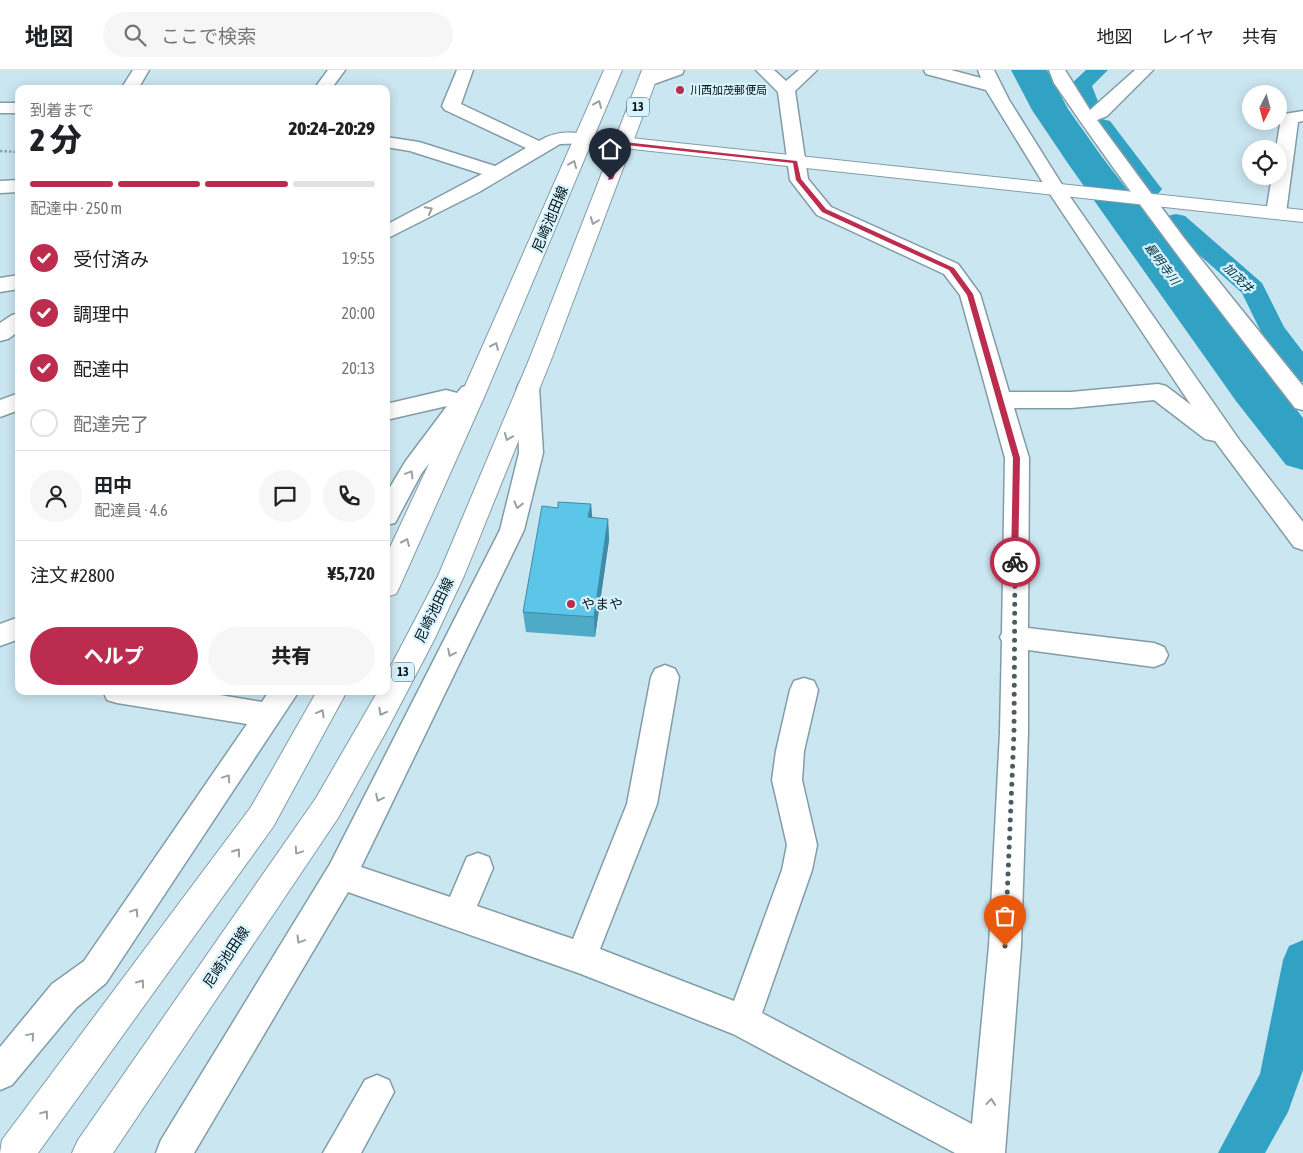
<!DOCTYPE html>
<html lang="ja">
<meta charset="utf-8">
<style>
:root{--surface:#fff;--page:#f6f6f6;--text:#202124;--muted:#757577;--line:#e0e0e0;--accent:#bc2c4f}
body{margin:0;font-family:"Asap Condensed","Noto Sans JP",sans-serif;background:var(--page);color:var(--text);height:100vh;display:flex;flex-direction:column;font-size:19px;white-space:nowrap}
*{box-sizing:border-box;margin:0}
p{font-size:16px;color:var(--muted)}
.icon{flex:none;width:28px;height:28px;fill:none;stroke:currentColor;stroke-width:2;stroke-linecap:round;stroke-linejoin:round}
.map{position:relative;flex:1;overflow:hidden}
.panel{position:absolute;left:15px;top:15px;width:375px;height:610px;display:flex;flex-direction:column;background:var(--surface);border-radius:10px;box-shadow:0 2px 12px #0003}
.panel>*{flex:none}
.needle{width:32px;rotate:186deg}
.controls{position:absolute;left:1242px;top:15px;display:grid;gap:10px}
.controls a{display:grid;place-items:center;width:45px;height:45px;border-radius:50%;background:var(--surface);box-shadow:0 2px 12px #0003;font-size:25px}
.pin{position:absolute;display:grid;place-items:center;width:42px;height:42px;color:#fff;margin:-51px -21px;border-radius:50% 50% 50% 0;rotate:-45deg;box-shadow:0 0 5px #0007}
.pin .icon{rotate:45deg}
.courier{position:absolute;display:grid;place-items:center;width:50px;height:50px;margin:-25px;border:4px solid #bc2c4f;border-radius:50%;background:#fff;color:#222;box-shadow:0 1px 6px #0007}
.summary em{font-style:normal;font-weight:800}
.summary div{display:flex;flex-direction:column-reverse}
.summary{display:flex;align-items:center;justify-content:space-between;height:85px;padding:0 15px}
h1{font-size:32px;font-weight:800;line-height:38px}
.bar{display:grid;grid-template-columns:repeat(4,1fr);gap:8px 5px;align-content:center;height:60px;padding:0 15px}
.bar i{height:6px;border-radius:4px;background:var(--line)}
.bar .current{background:var(--accent)}
.bar p{grid-column:span 4}
.line{display:flex;align-items:center;gap:12px;padding:0 15px;border-top:1px solid var(--line)}
.line div{flex:1}
.round{display:grid;place-items:center;flex:none;width:52px;height:52px;border-radius:26px;background:var(--page)}
ol{padding:0 15px;list-style:none}
li{display:flex;align-items:center;gap:15px;height:55px}
li p{margin-inline-start:auto}
li .icon{padding:5px;border-radius:50%;background:var(--accent);color:#fff;stroke-width:4}
li:last-child{color:var(--muted)}
li i{width:28px;height:28px;border:2px solid var(--line);border-radius:50%}
.primary-button{display:flex;gap:10px;margin-top:auto;padding:10px 15px}
.primary-button a{flex:1;height:58px;border-radius:30px;background:var(--accent);color:#fff;font-size:20px;font-weight:800;line-height:58px;text-align:center}
.primary-button a+a{background:var(--page);color:var(--text)}
header{display:flex;align-items:center;gap:30px;box-sizing:border-box;height:70px;padding:0 25px;background:var(--surface);border-bottom:1px solid var(--line)}
header strong{font-size:24px}
nav{display:flex;gap:28px;margin-inline-start:auto;font-size:18px}
.search{width:350px;height:45px;background:var(--page);display:flex;align-items:center;gap:12px;box-sizing:border-box;padding:0 18px;border-radius:28px;color:var(--muted);font-size:19px}
.map>svg:first-child{display:block}
.lines{fill:none;stroke-linecap:round;stroke-linejoin:round}
.canal{fill:#32a2c4;fill-rule:evenodd}
.river{fill:#32a2c4;fill-rule:evenodd}
.street-casing{stroke:#829ca6;stroke-width:3}
.secondary-casing{stroke:#829ca6;stroke-width:2}
.primary-casing{stroke:#829ca6;stroke-width:2}
.path{stroke:#8fa5ae;stroke-width:2.5;stroke-dasharray:2.5 2;stroke-linecap:butt}
.street{fill:#fff;fill-rule:evenodd}
.secondary{fill:#fff;fill-rule:evenodd}
.primary{fill:#fff;fill-rule:evenodd}
.wall{fill:#4faac8}
.shaded-wall{fill:#408ba3}
.building{fill:#5cc6e9;stroke:#408ba3}
.oneway{stroke:#9b9fa1}
.route{fill:#bc2c4f}
.done{stroke:#4b5b61;stroke-width:5;stroke-dasharray:0 9}
.poi-dot{fill:#bc2c4f;stroke:#d7f3fe;stroke-width:2}
.labels{text-anchor:middle;stroke-width:4.5;stroke-linejoin:round;paint-order:stroke}
.far-poi-label{font-size:11px;fill:#061013;stroke:#d7f3fe;text-anchor:start}
.shield{fill:#d7f3fe;stroke:#45545a;stroke-width:1}
.shield-label{font-size:12px;font-weight:bold;fill:#061013}
.far-water-label{font-size:12px;font-style:italic;fill:#00303e;stroke:#d7f3fe}
.street-label{font-size:14px;fill:#061013;stroke:#d7f3fe}
.poi-label{font-size:14px;fill:#061013;stroke:#d7f3fe;text-anchor:start}
</style>
<header>
<strong>地図</strong>
<div class="search"><svg class="icon" aria-label="search" viewBox="0 0 24 24"><circle cx="10" cy="10" r="6"/><path d="M15 15l6 6"/></svg>ここで検索</div>
<nav><a>地図</a><a>レイヤ</a><a>共有</a></nav>
</header>
<div class="map">
<svg width="1303" height="1083" viewBox="0 0 1303 1083">
<rect width="100%" height="100%" fill="#cae6f1"/>
<g class="lines">
<g class="canal">
<polygon points="1086,0 1108,0 1092,16 1099,34 1096,39 1088,40 1080,39 1070,15"/>
<polygon points="1102,49 1110,51 1158,114 1162,119 1158,124 1150,126 1142,124 1091,56 1094,51"/>
<polygon points="1176,144 1185,146 1262,213 1284,257 1303,282 1303,312 1293,309 1263,266 1242,223 1167,156 1164,151 1167,146"/>
<polygon points="1303,870 1303,1000 1288,1042 1265,1083 1218,1083 1260,1004 1283,890 1289,876"/>
</g>
<polygon class="river" points="1011,0 1047,0 1068,39 1102,87 1303,348 1303,400 1286,395 1236,331 1069,95 1032,40"/>
<g class="street-casing">
<g id="street">
<polygon points="133,0 149,0 138,19 121,19"/>
<polygon points="328,0 345,0 331,19 314,19"/>
<path d="M 457,0 L 473,0 L 461,34 L 539,71 C 555,61 572,61 590,65 L 593,69 L 590,73 L 560,74 L 479,122 L 386,169 L 386,155 L 482,104 L 410,81 L 386,77 L 386,67 L 419,72 L 495,96 L 526,78 L 445,40 L 442,36 Z"/>
<polygon points="660,0 684,0 682,4 654,14 642,14 639,10 642,6"/>
<polygon points="756,0 774,0 786,11 799,0 817,0 795,21 808,109 831,137 958,194 980,224 1009,322 1071,322 1158,314 1166,316 1191,335 1048,121 986,20 926,4 924,0 951,0 981,8 978,0 994,0 1009,30 1066,121 1240,371 1303,452 1303,480 1294,477 1215,371 1205,369 1154,330 1071,338 1014,338 1029,388 1028,558 1154,573 1164,577 1168,585 1164,593 1154,597 1028,580 1028,662 1021,876 1005,1083 955,1083 733,964 581,904 348,822 194,1083 156,1083 161,1070 330,794 500,460 519,383 517,318 520,312 528,310 536,312 539,318 543,383 524,460 361,797 450,827 467,787 478,783 489,787 493,798 477,836 573,869 627,734 651,607 655,599 665,595 675,599 679,607 657,734 600,879 734,931 782,800 787,775 772,710 776,681 790,620 794,611 804,608 814,611 818,620 804,681 802,710 817,775 812,800 762,943 972,1054 989,876 1000,662 1002,571 1000,567 1002,563 1005,388 960,225 944,204 817,145 790,110 778,22"/>
<path d="M 1049,0 L 1065,0 L 1090,40 L 1135,0 L 1153,0 L 1107,46 L 1097,50 L 1184,168 L 1303,316 L 1303,340 L 1295,338 C 1212,231 1130,125 1054,13 Z"/>
<rect x="0" y="33" width="19" height="10"/>
<polygon points="1303,41 1303,51 1298,52 1286,143 1283,147 1269,147 1266,143 1272,106 1279,106 1279,79 1276,79 1281,48 1284,44"/>
<polygon points="19,110 19,122 0,123 0,111"/>
<polygon points="19,205 19,219 0,222 0,208"/>
<polygon points="19,243 19,261 8,269 0,271 0,253 12,245"/>
<polygon points="470,315 478,317 481,323 478,329 421,404 395,453 386,455 386,424 405,392 447,336 386,350 386,334 446,320 457,323 462,317"/>
<polygon points="19,323 19,340 0,347 0,330"/>
<polygon points="19,547 19,569 0,576 0,554"/>
<polygon points="103,621 196,621 262,632 269,621 299,621 106,913 76,938 12,1015 0,1020 0,977 52,914 84,891 247,654 117,633 107,630"/>
<polygon points="377,1005 389,1010 394,1022 361,1083 323,1083 365,1010"/>
</g>
</g>
<g class="secondary-casing">
<polygon id="secondary" points="584,63 1303,140 1303,152 577,73 575,69 577,65"/>
</g>
<g class="primary-casing">
<g id="primary">
<polygon points="604,0 622,0 485,325 400,516 396,524 386,527 386,486 461,325"/>
<polygon points="642,0 660,0 551,290 464,506 434,570 387,660 338,748 113,1083 72,1083 78,1070 316,728 378,621 386,621 386,605 438,506 529,290"/>
<polygon points="317,621 347,621 273,757 38,1083 0,1083 2,1070 251,737"/>
</g>
</g>
<polyline class="path" points="0,81 19,82"/>
<use href="#street" class="street"/>
<use href="#secondary" class="secondary"/>
<use href="#primary" class="primary"/>
</g>
<polygon class="wall" points="591,434 592,448 608,449 609,470 595,567 526,562 523,542 558,438"/>
<g class="shaded-wall">
<polygon points="591,434 593,455 588,447"/>
<polygon points="608,449 609,470 595,567 594,547"/>
</g>
<polygon class="building" points="558,432 591,434 588,447 608,449 594,547 523,542 542,436 558,438"/>
<defs><path id="oneway-chevron" d="M-2-3.5L2.5 0L-2 3.5" fill="none" stroke-width="1.6" stroke-linecap="round" stroke-linejoin="round" transform="scale(1.25)"/></defs>
<g class="oneway">
<use href="#oneway-chevron" transform="translate(598 34) rotate(-67)"/>
<use href="#oneway-chevron" transform="translate(573 94) rotate(-67)"/>
<use href="#oneway-chevron" transform="translate(429 140) rotate(-28)"/>
<use href="#oneway-chevron" transform="translate(594 151) rotate(111)"/>
<use href="#oneway-chevron" transform="translate(495 276) rotate(-66)"/>
<use href="#oneway-chevron" transform="translate(508 367) rotate(112)"/>
<use href="#oneway-chevron" transform="translate(410 404) rotate(-59)"/>
<use href="#oneway-chevron" transform="translate(518 435) rotate(104)"/>
<use href="#oneway-chevron" transform="translate(406 472) rotate(-66)"/>
<use href="#oneway-chevron" transform="translate(451 583) rotate(116)"/>
<use href="#oneway-chevron" transform="translate(382 642) rotate(118)"/>
<use href="#oneway-chevron" transform="translate(321 643) rotate(-61)"/>
<use href="#oneway-chevron" transform="translate(227 708) rotate(-56)"/>
<use href="#oneway-chevron" transform="translate(379 728) rotate(116)"/>
<use href="#oneway-chevron" transform="translate(298 781) rotate(124)"/>
<use href="#oneway-chevron" transform="translate(237 782) rotate(-54)"/>
<use href="#oneway-chevron" transform="translate(135 842) rotate(-56)"/>
<use href="#oneway-chevron" transform="translate(300 870) rotate(121)"/>
<use href="#oneway-chevron" transform="translate(141 913) rotate(-54)"/>
<use href="#oneway-chevron" transform="translate(31 966) rotate(-50)"/>
<use href="#oneway-chevron" transform="translate(991 1032) rotate(-85)"/>
<use href="#oneway-chevron" transform="translate(45 1044) rotate(-53)"/>
</g>
<polygon class="route" points="624,72 797,91 801,109 826,139 954,198 973,224 1020,388 1018,494 1015,495 1011,492 1013,388 967,225 949,200 822,142 796,110 793,93 626,75 613,109 608,110 621,73"/>
<g class="lines">
<polyline class="done" points="1005,876 1014,662 1015,492"/>
</g>
<g class="poi-dot">
<circle cx="680" cy="20" r="5"/>
<circle cx="571" cy="534" r="5"/>
</g>
<g class="labels">
<g class="far-poi-label">
<text x="690" y="24">川西加茂郵便局</text>
</g>
<g class="shield">
<rect x="627" y="27.5" width="22" height="19" rx="4"/>
<rect x="392" y="592.5" width="22" height="19" rx="4"/>
</g>
<g class="shield-label">
<text x="638" y="41">13</text>
<text x="403" y="606">13</text>
</g>
<g class="far-water-label">
<text transform="translate(1162 194) rotate(53)" y="4">最明寺川</text>
<text transform="translate(1238 208) rotate(44)" y="4">加茂井</text>
</g>
<g class="street-label">
<text transform="translate(550 149) rotate(-67)" y="5">尼崎池田線</text>
<text transform="translate(434 540) rotate(-64)" y="5">尼崎池田線</text>
<text transform="translate(226 887) rotate(-56)" y="5">尼崎池田線</text>
</g>
<g class="poi-label">
<text x="581" y="539">やまや</text>
</g>
</g>
</svg>
<div class="controls">
<a><svg class="needle" viewBox="-14 -14 28 28"><path d="M0-13l5 13h-10z" fill="#e53935"/><path d="M0 13l5-13h-10z" fill="#757577"/></svg></a>
<a><svg class="icon" aria-label="locate" viewBox="0 0 24 24"><circle cx="12" cy="12" r="6"/><path d="M12 2v4M12 18v4M2 12h4M18 12h4"/></svg></a>
</div>
<div class="pin" style="left:1005px;top:876px;background:#ea580c"><svg class="icon" aria-label="bag" viewBox="0 0 24 24"><path d="M5 8h14l-1 12H6zM9 8a3 3 0 0 1 6 0"/></svg></div>
<div class="pin" style="left:610px;top:109px;background:#1f2937"><svg class="icon" aria-label="home" viewBox="0 0 24 24"><path d="M3 11l9-7 9 7M6 9v11h12V9"/></svg></div>
<div class="courier" style="left:1015px;top:492px"><svg class="icon" aria-label="bike" viewBox="0 0 24 24"><circle cx="6" cy="16" r="4"/><circle cx="18" cy="16" r="4"/><path d="M6 16l4-8h5l3 8M10 8l3 8H6M13 5h3"/></svg></div>
<section class="panel">
<div class="summary"><div><h1>2 分</h1><p>到着まで</p></div><em>20:24–20:29</em></div>
<div class="bar"><i class="current"></i><i class="current"></i><i class="current"></i><i></i><p>配達中 · 250 m</p></div>
<ol>
<li><svg class="icon" aria-label="check" viewBox="0 0 24 24"><path d="M5 12l5 5 9-10"/></svg>受付済み<p>19:55</p></li>
<li><svg class="icon" aria-label="check" viewBox="0 0 24 24"><path d="M5 12l5 5 9-10"/></svg>調理中<p>20:00</p></li>
<li><svg class="icon" aria-label="check" viewBox="0 0 24 24"><path d="M5 12l5 5 9-10"/></svg>配達中<p>20:13</p></li>
<li><i></i>配達完了</li>
</ol>
<div class="line" style="height:90px"><a class="round"><svg class="icon" aria-label="person" viewBox="0 0 24 24"><circle cx="12" cy="8" r="4"/><path d="M4 21q1-7 8-7t8 7"/></svg></a><div><b>田中</b><p>配達員 · 4.6</p></div><a class="round"><svg class="icon" aria-label="chat" viewBox="0 0 24 24"><path d="M4 5h16v11H9l-5 4z"/></svg></a><a class="round"><svg class="icon" aria-label="phone" viewBox="0 0 24 24"><path d="M5 4h4l2 5-3 2q2 4 5 5l2-3 5 2v4C11 20 4 13 5 4z"/></svg></a></div>
<div class="line" style="height:65px"><div>注文 #2800</div><b>¥5,720</b></div>
<div class="primary-button"><a>ヘルプ</a><a>共有</a></div>
</section>
</div>
